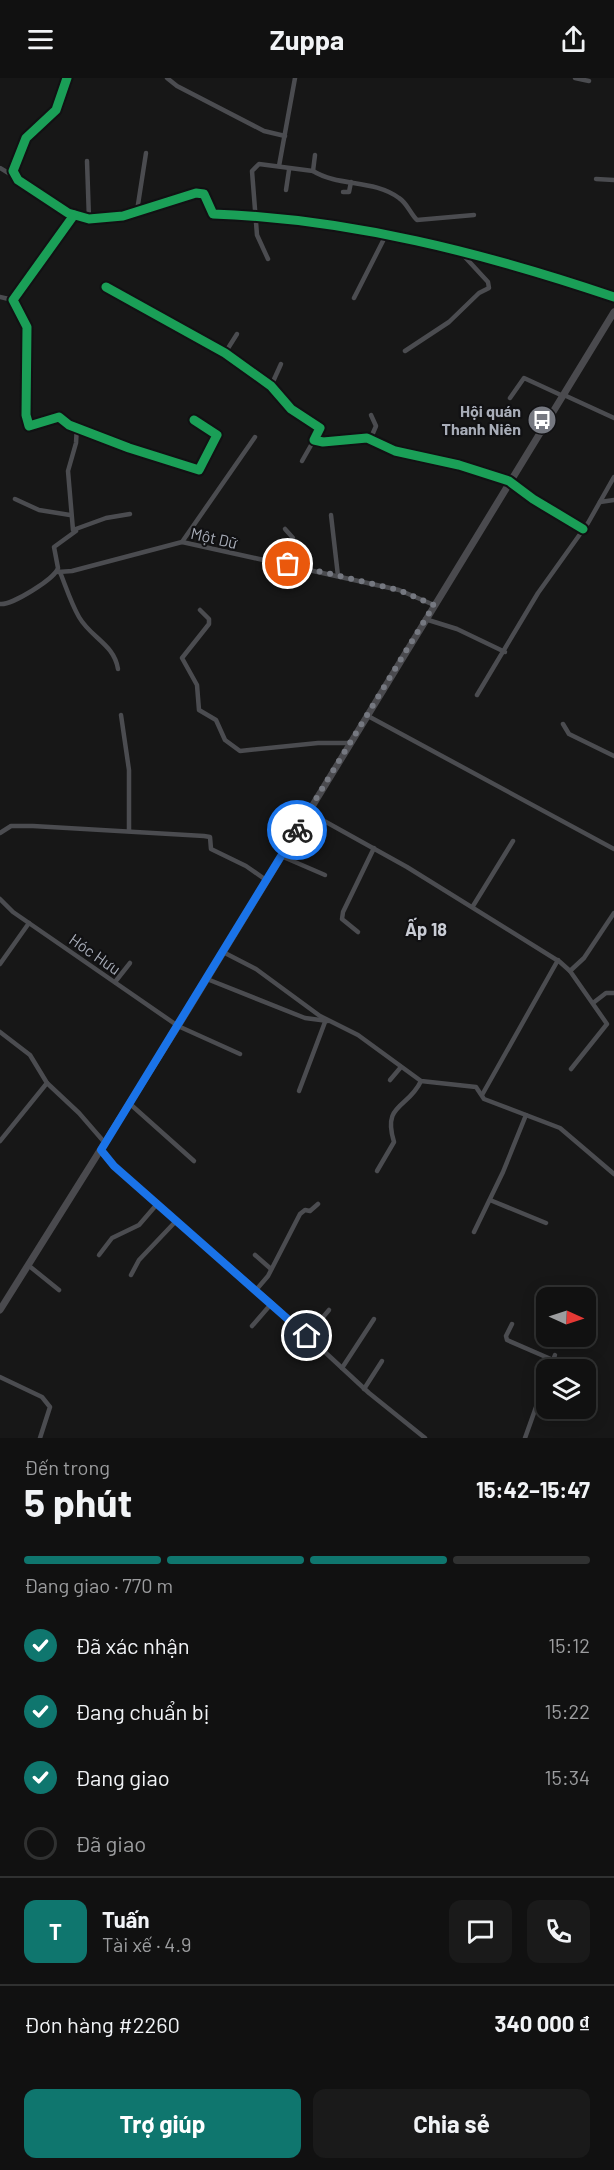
<!DOCTYPE html>
<html lang="vi">
<meta charset="utf-8">
<style>
:root{--surface:#111;--page:#1a1a1a;--text:#f1f3f6;--muted:#9c9d9f;--line:#303131;--accent:#0f766e}
body{margin:0;font-family:Barlow,sans-serif;background:var(--page);color:var(--text);height:100vh;display:flex;flex-direction:column;font-size:22px;white-space:nowrap}
*{box-sizing:border-box;margin:0}
p{font-size:20px;color:var(--muted)}
.icon{flex:none;width:33px;height:33px;fill:none;stroke:currentColor;stroke-width:2;stroke-linecap:round;stroke-linejoin:round}
.map{position:relative;height:1360px;overflow:hidden}
.sheet{display:flex;flex-direction:column;background:var(--surface);flex:1}
.sheet>*{flex:none}
.needle{width:39px;rotate:93deg}
.tools{position:absolute;left:536px;top:1209px;display:grid;gap:12px}
.tools a{display:grid;place-items:center;width:60px;height:60px;border-radius:12px;background:var(--surface);box-shadow:0 3px 15px #0003,0 0 0 2px var(--line);font-size:30px}
.pin{position:absolute;display:grid;place-items:center;width:51px;height:51px;color:#fff;margin:-26px;border:3px solid #fff;border-radius:50%;box-shadow:0 2px 6px #0007}
.courier{position:absolute;display:grid;place-items:center;width:60px;height:60px;margin:-30px;border:4px solid #1a73e8;border-radius:50%;background:#fff;color:#222;box-shadow:0 2px 8px #0007}
.headline em{font-style:normal;font-weight:700}
.headline div{display:flex;flex-direction:column-reverse}
.headline{display:flex;align-items:center;justify-content:space-between;height:102px;padding:0 24px}
h1{font-size:39px;font-weight:700;line-height:45px}
.bar{display:grid;grid-template-columns:repeat(4,1fr);gap:9px 6px;align-content:center;height:72px;padding:0 24px}
.bar i{height:8px;border-radius:4px;background:var(--line)}
.bar .selected{background:var(--accent)}
.bar p{grid-column:span 4}
.line{display:flex;align-items:center;gap:15px;padding:0 24px;border-top:2px solid var(--line)}
.line div{flex:1}
.round{display:grid;place-items:center;flex:none;width:63px;height:63px;border-radius:12px;background:var(--page)}
ol{padding:0 24px;list-style:none}
li{display:flex;align-items:center;gap:18px;height:66px}
li p{margin-inline-start:auto}
li .icon{padding:6px;border-radius:50%;background:var(--accent);color:#fff;stroke-width:4}
li:last-child{color:var(--muted)}
li i{width:33px;height:33px;border:3px solid var(--line);border-radius:50%}
.button{display:flex;gap:12px;margin-top:auto;padding:12px 24px}
.button a{flex:1;height:69px;border-radius:12px;background:var(--accent);color:#fff;font-size:24px;font-weight:700;line-height:69px;text-align:center}
.button a+a{background:var(--page);color:var(--text)}
header{display:flex;justify-content:space-between;align-items:center;height:78px;padding:0 24px;background:var(--surface);font-size:27px;font-weight:700}
.map>svg:first-child{display:block}
.lines{fill:none;stroke-linecap:round;stroke-linejoin:round}
.street{stroke:#4b4c50;stroke-width:4.5}
.secondary{stroke:#4a4a4e;stroke-width:7}
.cycleway-casing{stroke:#111113;stroke-width:13}
.cycleway{stroke:#1a9f57;stroke-width:9}
.done{stroke:#757880;stroke-width:6;stroke-dasharray:0 10.8}
.route{stroke:#1a73e8;stroke-width:8}
.labels{text-anchor:middle;stroke-width:4.5;stroke-linejoin:round;paint-order:stroke}
.poi-label{font-size:16px;font-weight:bold;fill:#a8adb8;stroke:#111113;text-anchor:end}
.street-label{font-size:16px;fill:#a8adb8;stroke:#111113}
.neighbourhood-label{font-size:18px;font-weight:bold;fill:#c9ccd4;stroke:#111113}
</style>
<header><svg class="icon" aria-label="menu" viewBox="0 0 24 24"><path d="M4 6h16M4 12h16M4 18h16"/></svg>Zuppa<svg class="icon" aria-label="share" viewBox="0 0 24 24"><path d="M12 15V3M7 8l5-5 5 5M5 13v7h14v-7"/></svg></header>
<div class="map">
<svg width="614" height="1360" viewBox="0 0 614 1360">
<rect width="100%" height="100%" fill="#171717"/>
<g class="lines">
<g class="street">
<path d="M 67,0 L 56,32 L 26,60 L 13,93 L 18,102 L 68,135 L 89,141 L 123,138 L 196,115 L 204,116 L 213,136 C 351,141 484,175 614,219"/>
<polyline points="167,0 177,8 264,53 285,58"/>
<polyline points="575,0 589,3"/>
<polyline points="87,83 89,141"/>
<polyline points="279,88 295,0"/>
<polyline points="0,90 15,99"/>
<path d="M 313,93 C 339,109 373,101 399,120 C 407,125 410,135 417,142 L 474,137"/>
<polyline points="596,101 614,102"/>
<polyline points="286,112 289,92"/>
<polyline points="343,114 349,114 351,104"/>
<polyline points="137,133 146,75"/>
<polyline points="74,137 13,222 27,249 26,337 29,348 59,339 69,347 129,370 199,392 217,357 194,342"/>
<polyline points="268,181 257,157 252,93 259,86 313,93 315,77"/>
<polyline points="106,209 225,275 271,308 291,331 320,350 314,362 323,364 367,360 395,373 459,387 509,403 533,421 583,451"/>
<polyline points="0,219 13,222"/>
<polyline points="354,220 386,157"/>
<polyline points="405,273 449,244 479,215 489,210 488,204 464,178 464,172"/>
<polyline points="225,275 237,256"/>
<polyline points="271,308 281,286"/>
<polyline points="564,317 614,340"/>
<polyline points="510,320 524,300 563,318"/>
<polyline points="77,348 76,365 68,393 73,452 106,440 130,436"/>
<polyline points="370,362 376,348 371,337"/>
<polyline points="302,383 314,362"/>
<polyline points="15,421 39,432 70,437"/>
<polyline points="600,424 614,422"/>
<polyline points="331,437 338,498"/>
<polyline points="285,451 293,460 288,486"/>
<polyline points="182,464 255,359"/>
<polyline points="58,494 72,493 182,464 399,512 434,527"/>
<path d="M 60,494 C 66,509 71,525 79,539 C 91,560 114,566 118,591"/>
<path d="M 0,526 C 11,528 56,500 58,490 L 54,469 L 76,453"/>
<polyline points="200,532 209,541 209,546 182,580 197,607 199,632 216,642 225,662 240,673 318,665 351,665"/>
<polyline points="425,541 457,551 505,574"/>
<polyline points="477,617 538,515 588,445 614,399"/>
<polyline points="121,637 129,692 129,753"/>
<polyline points="368,638 614,771"/>
<polyline points="563,646 569,656 614,678"/>
<polyline points="308,734 407,789 560,884 570,893 607,946 571,991"/>
<polyline points="0,755 11,748 33,748 204,758 210,759 211,771 246,788 266,802"/>
<polyline points="281,778 325,797"/>
<polyline points="0,821 13,834 178,948 240,976"/>
<polyline points="473,828 513,763"/>
<polyline points="358,854 342,841 343,834 374,770"/>
<polyline points="223,874 256,891 320,938 358,957 421,1003 476,1009 484,1021 560,1050 614,1096"/>
<polyline points="0,886 29,845"/>
<polyline points="570,893 584,880 614,835"/>
<polyline points="207,901 305,940 328,943"/>
<polyline points="115,904 130,885"/>
<polyline points="593,925 606,915 614,915"/>
<polyline points="0,954 30,977 47,1005"/>
<polyline points="390,1002 401,989"/>
<polyline points="299,1013 325,944"/>
<polyline points="482,1017 558,882"/>
<polyline points="129,1025 194,1083"/>
<polyline points="0,1063 47,1005 79,1035 105,1065"/>
<polyline points="101,1072 114,1088 272,1225 369,1315 425,1360"/>
<path d="M 377,1093 L 394,1064 C 382,1025 408,1031 421,1003"/>
<polyline points="490,1122 546,1145"/>
<polyline points="474,1154 503,1094 526,1037"/>
<polyline points="99,1177 112,1160 139,1147 158,1125"/>
<polyline points="255,1177 271,1191"/>
<polyline points="28,1187 59,1212"/>
<polyline points="131,1197 139,1182 177,1142"/>
<polyline points="256,1212 268,1198 300,1136 305,1132 310,1133 318,1126"/>
<polyline points="512,1246 506,1258 507,1262 553,1282"/>
<polyline points="252,1248 272,1225"/>
<polyline points="307,1258 329,1232"/>
<polyline points="342,1290 374,1241"/>
<polyline points="549,1292 555,1277"/>
<polyline points="0,1299 42,1319 50,1329 40,1360"/>
<polyline points="364,1311 382,1283"/>
<polyline points="525,1360 546,1301"/>
</g>
<polyline class="secondary" points="0,1232 178,948 614,234"/>
<g class="cycleway-casing">
<g id="cycleway">
<path d="M 67,0 L 56,32 L 26,60 L 13,93 L 18,102 L 68,135 L 89,141 L 123,138 L 196,115 L 204,116 L 213,136 C 351,141 484,175 614,219"/>
<polyline points="74,137 13,222 27,249 26,337 29,348 59,339 69,347 129,370 199,392 217,357 194,342"/>
<polyline points="106,209 225,275 271,308 291,331 320,350 314,362 323,364 367,360 395,373 459,387 509,403 533,421 583,451"/>
</g>
</g>
<use href="#cycleway" class="cycleway"/>
</g>
<g class="lines">
<polyline class="done" points="288,486 399,512 434,527 297,752"/>
<polyline class="route" points="297,752 101,1072 114,1088 307,1258"/>
</g>
<defs>
<g id="bus-disc" transform="scale(1.5)"><circle r="9.5" fill="#757880" stroke="#111113"/><path d="M-5-6H5V4H4V6H2V4H-2V6H-4V4H-5ZM-3.5-4V0h7V-4ZM-3.5 1.2v1.5H-2V1.2ZM2 1.2v1.5H3.5V1.2Z" fill="#fff"/></g>
</defs>
<g fill-rule="evenodd">
<use href="#bus-disc" x="542" y="342"/>
</g>
<g class="labels">
<g class="poi-label">
<text x="521" y="339">Hội quán<tspan x="521" dy="18">Thanh Niên</tspan></text>
</g>
<g class="street-label">
<text transform="translate(214 460) rotate(13)" y="6">Một Dữ</text>
<text transform="translate(95 876) rotate(35)" y="6">Hóc Hưu</text>
</g>
<g class="neighbourhood-label">
<text x="426" y="858">Ấp 18</text>
</g>
</g>
</svg>
<div class="tools">
<a><svg class="needle" viewBox="-14 -14 28 28"><path d="M0-13l5 13h-10z" fill="#e53935"/><path d="M0 13l5-13h-10z" fill="#9c9d9f"/></svg></a>
<a><svg class="icon" aria-label="layers" viewBox="0 0 24 24"><path d="M12 4l9 5-9 5-9-5zM3 14l9 5 9-5"/></svg></a>
</div>
<div class="pin" style="left:288px;top:486px;background:#ea580c"><svg class="icon" aria-label="bag" viewBox="0 0 24 24"><path d="M5 8h14l-1 12H6zM9 8a3 3 0 0 1 6 0"/></svg></div>
<div class="pin" style="left:307px;top:1258px;background:#1f2937"><svg class="icon" aria-label="home" viewBox="0 0 24 24"><path d="M3 11l9-7 9 7M6 9v11h12V9"/></svg></div>
<div class="courier" style="left:297px;top:752px"><svg class="icon" aria-label="bike" viewBox="0 0 24 24"><circle cx="6" cy="16" r="4"/><circle cx="18" cy="16" r="4"/><path d="M6 16l4-8h5l3 8M10 8l3 8H6M13 5h3"/></svg></div>
</div>
<section class="sheet">
<div class="headline"><div><h1>5 phút</h1><p>Đến trong</p></div><em>15:42–15:47</em></div>
<div class="bar"><i class="selected"></i><i class="selected"></i><i class="selected"></i><i></i><p>Đang giao · 770 m</p></div>
<ol>
<li><svg class="icon" aria-label="check" viewBox="0 0 24 24"><path d="M5 12l5 5 9-10"/></svg>Đã xác nhận<p>15:12</p></li>
<li><svg class="icon" aria-label="check" viewBox="0 0 24 24"><path d="M5 12l5 5 9-10"/></svg>Đang chuẩn bị<p>15:22</p></li>
<li><svg class="icon" aria-label="check" viewBox="0 0 24 24"><path d="M5 12l5 5 9-10"/></svg>Đang giao<p>15:34</p></li>
<li><i></i>Đã giao</li>
</ol>
<div class="line" style="height:108px"><b class="round" style="background:var(--accent);color:#fff">T</b><div><b>Tuấn</b><p>Tài xế · 4.9</p></div><a class="round"><svg class="icon" aria-label="chat" viewBox="0 0 24 24"><path d="M4 5h16v11H9l-5 4z"/></svg></a><a class="round"><svg class="icon" aria-label="phone" viewBox="0 0 24 24"><path d="M5 4h4l2 5-3 2q2 4 5 5l2-3 5 2v4C11 20 4 13 5 4z"/></svg></a></div>
<div class="line" style="height:78px"><div>Đơn hàng #2260</div><b>340 000 ₫</b></div>
<div class="button"><a>Trợ giúp</a><a>Chia sẻ</a></div>
</section>
